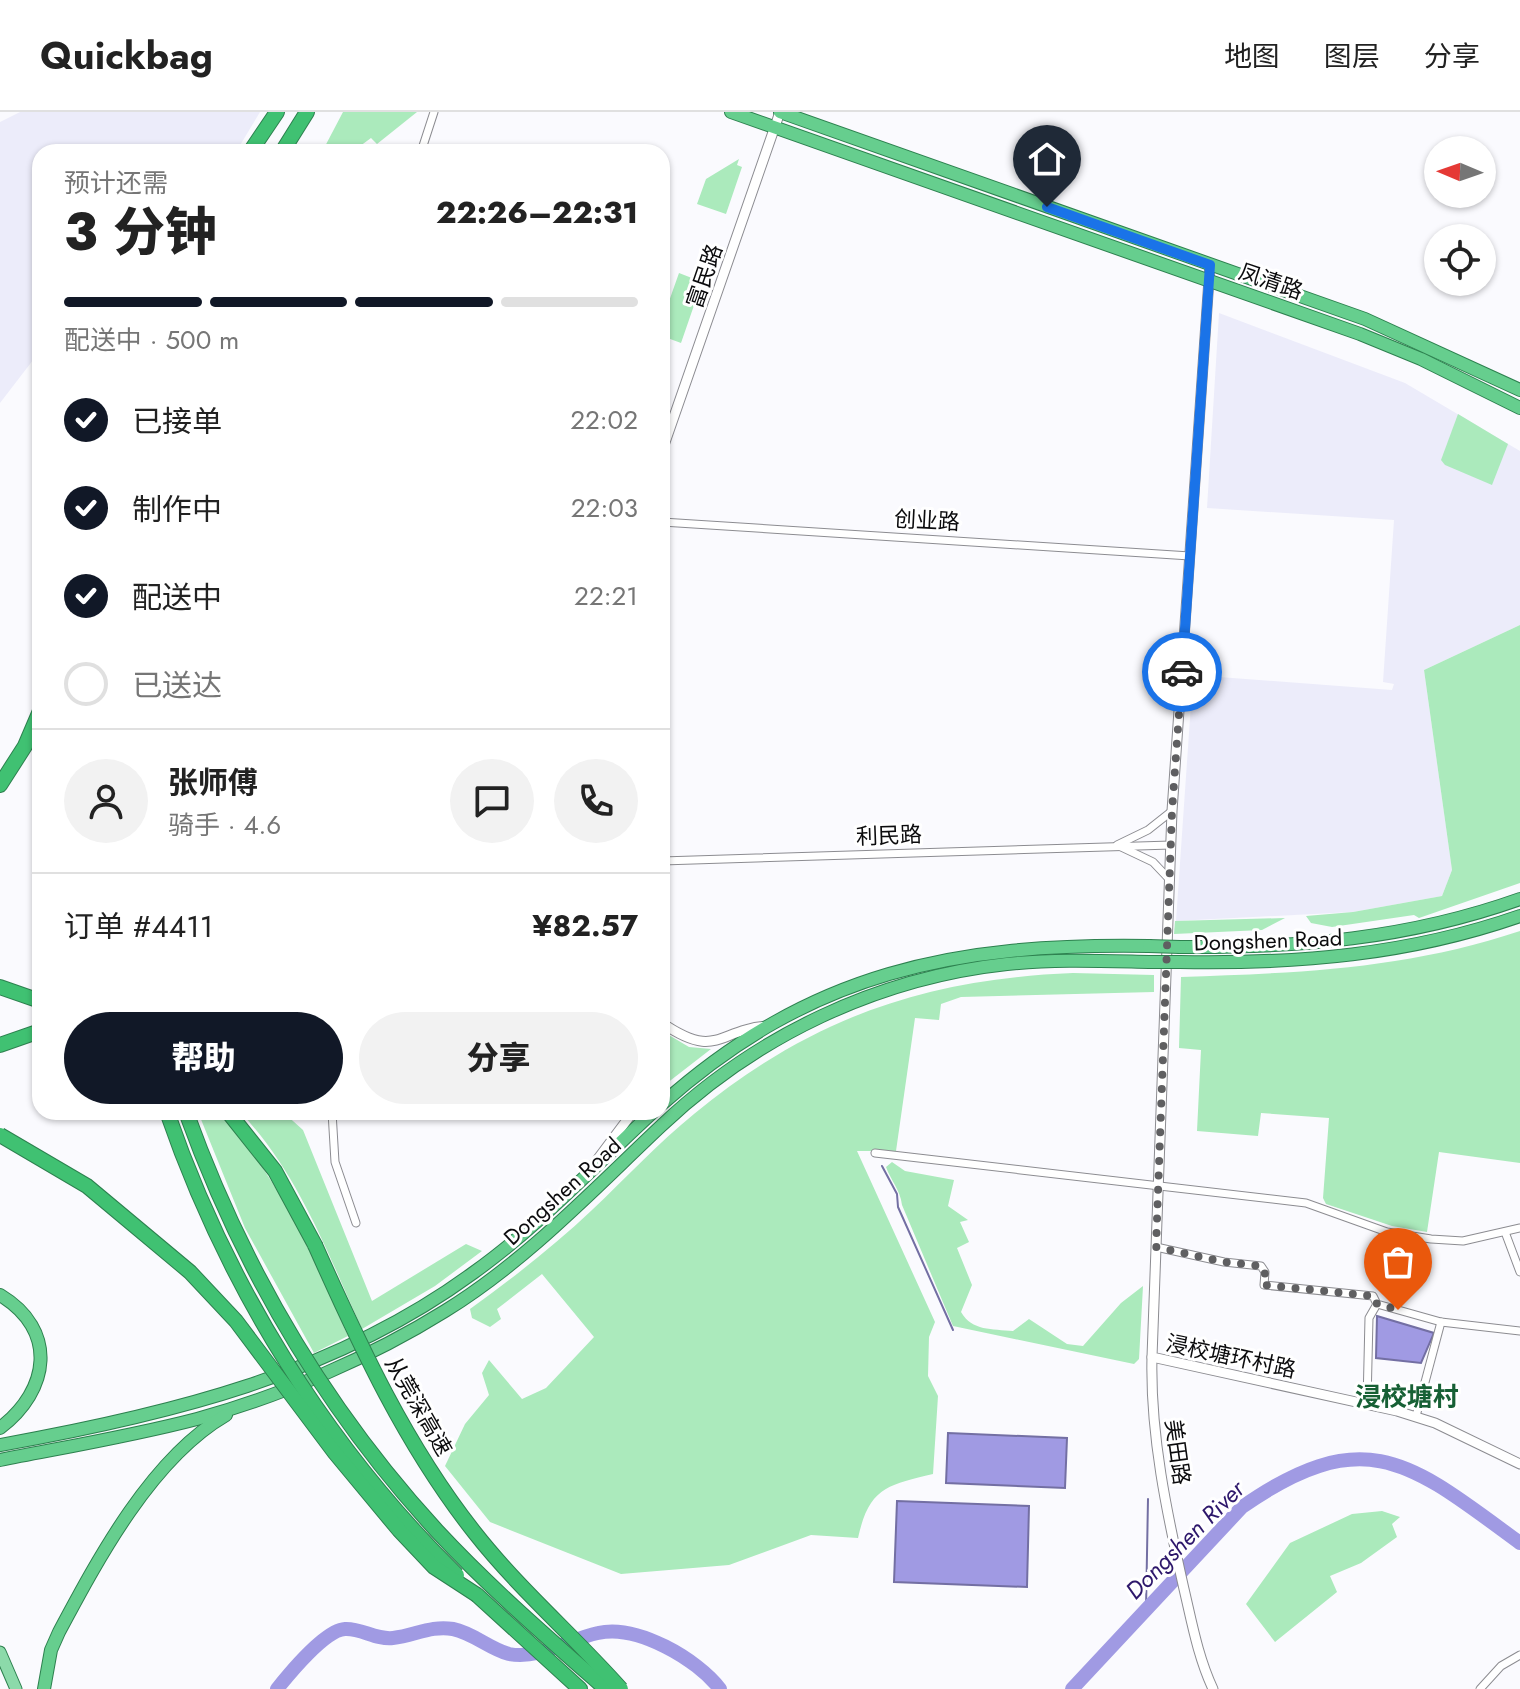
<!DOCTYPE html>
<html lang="zh">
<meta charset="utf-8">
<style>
:root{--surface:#fff;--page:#f2f2f2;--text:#222;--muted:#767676;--line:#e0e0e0;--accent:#111827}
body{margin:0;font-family:Jost,"Noto Sans SC",sans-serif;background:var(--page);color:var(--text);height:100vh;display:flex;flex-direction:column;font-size:30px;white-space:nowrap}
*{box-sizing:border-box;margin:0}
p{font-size:26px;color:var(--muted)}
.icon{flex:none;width:44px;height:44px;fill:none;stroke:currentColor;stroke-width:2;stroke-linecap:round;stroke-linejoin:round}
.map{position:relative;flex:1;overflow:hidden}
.side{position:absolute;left:32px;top:32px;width:638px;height:976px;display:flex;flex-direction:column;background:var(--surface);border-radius:24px;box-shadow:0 2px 6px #0004}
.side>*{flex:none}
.needle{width:52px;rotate:272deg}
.fabs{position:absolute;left:1424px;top:24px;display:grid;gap:16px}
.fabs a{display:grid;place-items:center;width:72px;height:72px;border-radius:50%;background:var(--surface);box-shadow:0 2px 6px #0004;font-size:40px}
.pin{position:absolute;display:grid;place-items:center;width:68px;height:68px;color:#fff;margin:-82px -34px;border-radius:50% 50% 50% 0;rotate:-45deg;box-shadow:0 0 8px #0007}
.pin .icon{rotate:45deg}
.courier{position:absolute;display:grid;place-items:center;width:80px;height:80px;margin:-40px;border:6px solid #1a73e8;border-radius:50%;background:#fff;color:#222;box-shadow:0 2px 10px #0007}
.head em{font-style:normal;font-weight:800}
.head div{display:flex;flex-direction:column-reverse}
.head{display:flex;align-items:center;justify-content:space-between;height:136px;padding:0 32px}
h1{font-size:52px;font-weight:800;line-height:60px}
.bar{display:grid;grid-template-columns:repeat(4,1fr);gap:12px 8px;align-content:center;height:96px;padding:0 32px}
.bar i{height:10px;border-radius:6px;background:var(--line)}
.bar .active{background:var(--accent)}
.bar p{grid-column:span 4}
.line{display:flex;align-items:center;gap:20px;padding:0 32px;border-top:2px solid var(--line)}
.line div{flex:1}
.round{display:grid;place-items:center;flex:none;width:84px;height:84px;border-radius:42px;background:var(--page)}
ol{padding:0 32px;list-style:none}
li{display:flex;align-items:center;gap:24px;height:88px}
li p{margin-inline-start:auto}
li .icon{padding:8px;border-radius:50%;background:var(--accent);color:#fff;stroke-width:4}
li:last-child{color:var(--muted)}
li i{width:44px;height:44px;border:4px solid var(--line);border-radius:50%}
.button{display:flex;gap:16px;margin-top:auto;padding:16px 32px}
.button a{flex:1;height:92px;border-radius:48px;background:var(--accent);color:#fff;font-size:32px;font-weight:800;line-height:92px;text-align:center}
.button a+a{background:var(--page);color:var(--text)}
header{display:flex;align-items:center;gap:48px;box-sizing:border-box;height:112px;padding:0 40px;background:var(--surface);border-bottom:2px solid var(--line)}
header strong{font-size:38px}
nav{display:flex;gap:44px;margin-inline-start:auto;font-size:28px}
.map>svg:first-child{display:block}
.built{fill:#ececfa}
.green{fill:#abeabc}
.water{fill:#a09ae3;stroke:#736fa3;stroke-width:2}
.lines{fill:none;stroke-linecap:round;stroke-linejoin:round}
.stream{stroke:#736fa3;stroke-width:2}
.river{stroke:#a09ae3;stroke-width:14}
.minor-casing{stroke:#8c8c91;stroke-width:9}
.tertiary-casing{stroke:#8c8c91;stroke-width:11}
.primary-casing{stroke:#2d814f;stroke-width:13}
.trunk-casing{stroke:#2d814f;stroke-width:14}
.motorway-casing{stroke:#2d814f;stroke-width:16}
.minor{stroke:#fff;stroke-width:7}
.tertiary{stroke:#fff;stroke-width:9}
.primary{stroke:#8cdaaa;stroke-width:11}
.trunk{stroke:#66ce8e;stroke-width:12}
.motorway{stroke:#40c172;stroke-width:14}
.trunk-bridge-casing{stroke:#2d814f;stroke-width:14;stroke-linecap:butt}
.motorway-bridge-casing{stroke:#2d814f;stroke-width:16;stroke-linecap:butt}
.trunk-bridge{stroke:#66ce8e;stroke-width:12}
.motorway-bridge{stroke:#40c172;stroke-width:14}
.done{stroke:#5f5f61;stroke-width:8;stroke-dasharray:0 14.4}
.route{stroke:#1a73e8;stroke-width:10}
.labels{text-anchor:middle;stroke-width:6;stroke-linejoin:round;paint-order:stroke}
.street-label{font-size:22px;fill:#0b0b0d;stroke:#fff}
.water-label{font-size:24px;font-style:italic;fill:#2d176b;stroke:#fff}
.quarter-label{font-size:26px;font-weight:bold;fill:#176035;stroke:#fff}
</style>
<header>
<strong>Quickbag</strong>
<nav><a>地图</a><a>图层</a><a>分享</a></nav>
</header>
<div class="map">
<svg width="1520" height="1577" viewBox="0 0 1520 1577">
<rect width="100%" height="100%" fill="#fafafe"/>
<g class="built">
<polygon points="20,0 260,0 236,40 40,40 40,239 0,291 0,10"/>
<polygon points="1219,201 1405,271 1520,339 1520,513 1424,558 1452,758 1442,784 1353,800 1176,809 1193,563 1392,578 1394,572 1383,570 1394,408 1207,396"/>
</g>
<g class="green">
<polygon points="343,0 417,0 377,32 371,26 352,40 322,40"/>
<polygon points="739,47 737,53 742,55 726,102 697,92 706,67"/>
<polygon points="679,161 697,168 695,174 700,176 681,231 662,224 662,209"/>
<polygon points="1458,302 1508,332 1492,373 1445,353 1441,348"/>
<polygon points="1520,513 1520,771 1419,806 1414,803 1332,815 1311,811 1306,804 1353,800 1442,784 1452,758 1424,558"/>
<polygon points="1285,806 1262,818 1174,822 1175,809"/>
<path d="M 1520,819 L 1520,1051 L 1439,1040 L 1427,1120 L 1392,1114 L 1326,1092 L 1323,1086 L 1329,1006 L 1261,1001 L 1258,1024 L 1197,1019 L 1201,938 L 1179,936 L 1181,865 C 1300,861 1406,857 1520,819 Z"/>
<path d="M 1073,861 L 1154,863 L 1154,880 L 961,885 L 941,892 L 939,908 L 915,906 L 896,1039 L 857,1039 L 935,1210 L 929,1225 L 928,1264 L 938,1284 L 933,1362 C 887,1373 869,1376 858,1426 L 811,1423 L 729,1453 L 621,1462 L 490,1410 L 445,1354 L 465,1312 L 489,1283 L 482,1261 L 489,1248 L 522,1287 L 546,1276 L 594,1225 L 542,1162 L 497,1197 L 501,1207 L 490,1215 L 472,1206 L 470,1197 C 513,1166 554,1134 592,1098 C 626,1066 658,1031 694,1002 C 811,906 924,867 1073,861 Z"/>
<polygon points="662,919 689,935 711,937 662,975"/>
<path d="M 198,1000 L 219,1000 C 279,1065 313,1144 348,1224 L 314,1241 L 245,1116 Z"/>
<path d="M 240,1000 L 283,1000 L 303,1018 L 372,1189 L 466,1132 L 482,1139 L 435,1174 L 362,1217 C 328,1142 298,1060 240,1000 Z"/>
<path d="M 892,1050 L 905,1059 L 954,1068 L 948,1094 L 968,1108 L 960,1110 L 969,1130 L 957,1136 L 972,1173 L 961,1200 C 972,1219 992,1217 1013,1219 L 1029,1207 L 1067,1232 L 1083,1234 L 1121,1191 L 1143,1174 L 1139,1247 L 1134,1252 L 953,1214 L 902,1093 C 900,1077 891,1069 886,1055 Z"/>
<polygon points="1382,1399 1400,1405 1392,1412 1397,1425 1361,1451 1330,1464 1337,1480 1275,1530 1246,1492 1290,1431 1352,1402"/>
</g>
<g class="water">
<polygon points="1377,1204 1434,1221 1421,1251 1376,1246"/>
<polygon points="948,1321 1067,1326 1065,1376 946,1371"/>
<polygon points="897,1389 1029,1394 1027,1475 894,1470"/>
</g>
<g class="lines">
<g class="stream">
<polyline points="882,1054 897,1082 898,1095 953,1218"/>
<polyline points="1146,1497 1148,1387"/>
</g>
<g class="river">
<path d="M 277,1577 C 289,1562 325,1518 345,1517 C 361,1516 376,1528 393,1526 C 414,1524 431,1513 453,1517 C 473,1521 490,1537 509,1542 C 540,1548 569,1527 598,1521 C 637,1512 697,1547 720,1577"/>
<path d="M 1072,1577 L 1242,1395 C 1367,1308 1412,1352 1520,1431"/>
</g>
<g class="minor-casing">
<g id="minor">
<polyline points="421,40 434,0"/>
<polyline points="662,410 1190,444"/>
<polyline points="662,749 1171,733"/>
<polyline points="1170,768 1153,750 1117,733 1148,718 1172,699"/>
<polyline points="332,1000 335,1050 356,1111"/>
<polyline points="875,1041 1306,1091 1387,1120 1431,1127 1463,1129 1520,1116"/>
<polyline points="1505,1120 1520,1160"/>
<polyline points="1156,1135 1224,1150 1261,1154 1265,1160 1264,1173 1373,1184 1377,1192 1441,1210 1520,1219"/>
<polyline points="1367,1291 1369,1206 1377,1192"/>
<polyline points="1416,1304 1441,1210"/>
<polyline points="1480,1577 1501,1554 1520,1543"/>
</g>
</g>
<g class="tertiary-casing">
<g id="tertiary">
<polyline points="1210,153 1172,699 1152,1245 1397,1299 1435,1311 1520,1352"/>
<polyline points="662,339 780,0"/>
<path d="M 662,911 C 718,949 717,917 769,914"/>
<polyline points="594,1052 633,1000"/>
<path d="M 1152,1245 C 1150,1322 1167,1402 1184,1477 C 1192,1511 1198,1545 1213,1577"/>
</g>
</g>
<g class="primary-casing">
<polyline id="primary" points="0,1540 16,1577"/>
</g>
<g class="trunk-casing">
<g id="trunk">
<polyline points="731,0 1360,222 1421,247 1520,296"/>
<polyline points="780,0 1365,207 1520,278"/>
<path d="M 1180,835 C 1298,836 1408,827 1520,787"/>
<path d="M 1180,850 C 1298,852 1408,843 1520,804"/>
<path d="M 662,992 C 811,859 956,831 1149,834"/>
<path d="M 0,1183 C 58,1218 50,1278 0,1316"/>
<path d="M 0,1333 C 167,1303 334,1263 473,1161 C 539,1114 594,1054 653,1000"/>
<path d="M 0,1348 C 66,1335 132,1324 197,1307 C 279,1285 373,1244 445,1199 C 526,1149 592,1079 661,1014 C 756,924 877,866 1007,852 C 1054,847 1102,849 1149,850"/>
<path d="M 44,1577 L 51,1538 L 59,1520 C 99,1445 152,1346 226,1303"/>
</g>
</g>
<g class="motorway-casing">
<g id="motorway">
<polyline points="250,40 277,0"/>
<polyline points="282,40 307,0"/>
<polyline points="0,673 25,634 40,599"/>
<polyline points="0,875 40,889"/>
<polyline points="0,933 40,919"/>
<polyline points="228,1000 275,1059 315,1133"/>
<polyline points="477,1483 580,1577"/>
</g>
</g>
<use href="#minor" class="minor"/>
<use href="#tertiary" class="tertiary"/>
<use href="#primary" class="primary"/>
<use href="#trunk" class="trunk"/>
<use href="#motorway" class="motorway"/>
<g class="trunk-bridge-casing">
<g id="trunk-bridge">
<polyline points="1149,834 1180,835"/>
<polyline points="1149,850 1180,850"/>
</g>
</g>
<g class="motorway-bridge-casing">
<g id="motorway-bridge">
<path d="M 167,1000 C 227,1174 326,1334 457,1463"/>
<path d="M 186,1000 C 242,1155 325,1297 437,1419 C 489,1475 548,1526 606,1577"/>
<polyline points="0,1023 87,1074 190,1160 236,1209 335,1341 399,1418 434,1455 477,1483"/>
<path d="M 315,1133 C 360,1234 406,1334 475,1421 C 519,1477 574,1524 621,1577"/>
</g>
</g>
<use href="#trunk-bridge" class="trunk-bridge"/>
<use href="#motorway-bridge" class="motorway-bridge"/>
</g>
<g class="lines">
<polyline class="done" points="1182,560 1172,699 1156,1135 1224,1150 1261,1154 1265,1160 1264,1173 1373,1184 1377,1192 1398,1198"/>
<polyline class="route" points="1047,95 1210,153 1182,560"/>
</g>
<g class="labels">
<g class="street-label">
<text transform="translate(704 164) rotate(-71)" y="8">富民路</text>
<text transform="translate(1271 169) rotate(19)" y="8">凤清路</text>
<text transform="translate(927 408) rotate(3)" y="8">创业路</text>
<text transform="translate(889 723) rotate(-2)" y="8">利民路</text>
<text transform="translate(1268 828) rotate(-2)" y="8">Dongshen Road</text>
<text transform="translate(562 1079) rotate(-42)" y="8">Dongshen Road</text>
<text transform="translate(1231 1244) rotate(12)" y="8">浸校塘环村路</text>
<text transform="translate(419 1294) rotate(60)" y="8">从莞深高速</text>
<text transform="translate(1178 1340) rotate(82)" y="8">美田路</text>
</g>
<g class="water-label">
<text transform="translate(1185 1428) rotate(-45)" y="8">Dongshen River</text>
</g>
<g class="quarter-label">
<text x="1407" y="1294">浸校塘村</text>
</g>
</g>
</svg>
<div class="fabs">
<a><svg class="needle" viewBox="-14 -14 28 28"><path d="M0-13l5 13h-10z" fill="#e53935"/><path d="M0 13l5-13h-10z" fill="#767676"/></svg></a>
<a><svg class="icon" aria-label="locate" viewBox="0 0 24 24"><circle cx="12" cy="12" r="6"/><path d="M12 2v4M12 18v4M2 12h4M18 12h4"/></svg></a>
</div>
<div class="pin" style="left:1398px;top:1198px;background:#ea580c"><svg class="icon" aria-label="bag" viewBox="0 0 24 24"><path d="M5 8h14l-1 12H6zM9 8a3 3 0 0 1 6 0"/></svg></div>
<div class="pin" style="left:1047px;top:95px;background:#1f2937"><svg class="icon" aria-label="home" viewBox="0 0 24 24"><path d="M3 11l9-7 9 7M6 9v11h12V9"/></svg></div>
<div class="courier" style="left:1182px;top:560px"><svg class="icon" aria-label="car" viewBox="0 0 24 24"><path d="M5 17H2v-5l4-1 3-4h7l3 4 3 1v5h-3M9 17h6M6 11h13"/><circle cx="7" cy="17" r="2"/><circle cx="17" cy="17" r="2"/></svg></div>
<section class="side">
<div class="head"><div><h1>3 分钟</h1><p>预计还需</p></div><em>22:26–22:31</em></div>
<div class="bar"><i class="active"></i><i class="active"></i><i class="active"></i><i></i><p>配送中 · 500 m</p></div>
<ol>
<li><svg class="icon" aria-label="check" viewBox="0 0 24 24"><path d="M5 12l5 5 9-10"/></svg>已接单<p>22:02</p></li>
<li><svg class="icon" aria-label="check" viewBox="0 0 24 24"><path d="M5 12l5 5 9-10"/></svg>制作中<p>22:03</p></li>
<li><svg class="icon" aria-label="check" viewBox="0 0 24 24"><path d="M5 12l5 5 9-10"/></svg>配送中<p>22:21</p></li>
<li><i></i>已送达</li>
</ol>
<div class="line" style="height:144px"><a class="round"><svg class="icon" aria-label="person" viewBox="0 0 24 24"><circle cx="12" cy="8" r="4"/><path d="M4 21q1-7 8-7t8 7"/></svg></a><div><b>张师傅</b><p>骑手 · 4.6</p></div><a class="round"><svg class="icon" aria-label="chat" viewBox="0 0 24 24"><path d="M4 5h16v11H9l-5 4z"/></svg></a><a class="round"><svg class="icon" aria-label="phone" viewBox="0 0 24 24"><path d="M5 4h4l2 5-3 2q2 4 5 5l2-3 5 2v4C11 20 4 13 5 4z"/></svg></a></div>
<div class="line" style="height:104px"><div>订单 #4411</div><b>¥82.57</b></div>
<div class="button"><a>帮助</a><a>分享</a></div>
</section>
</div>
